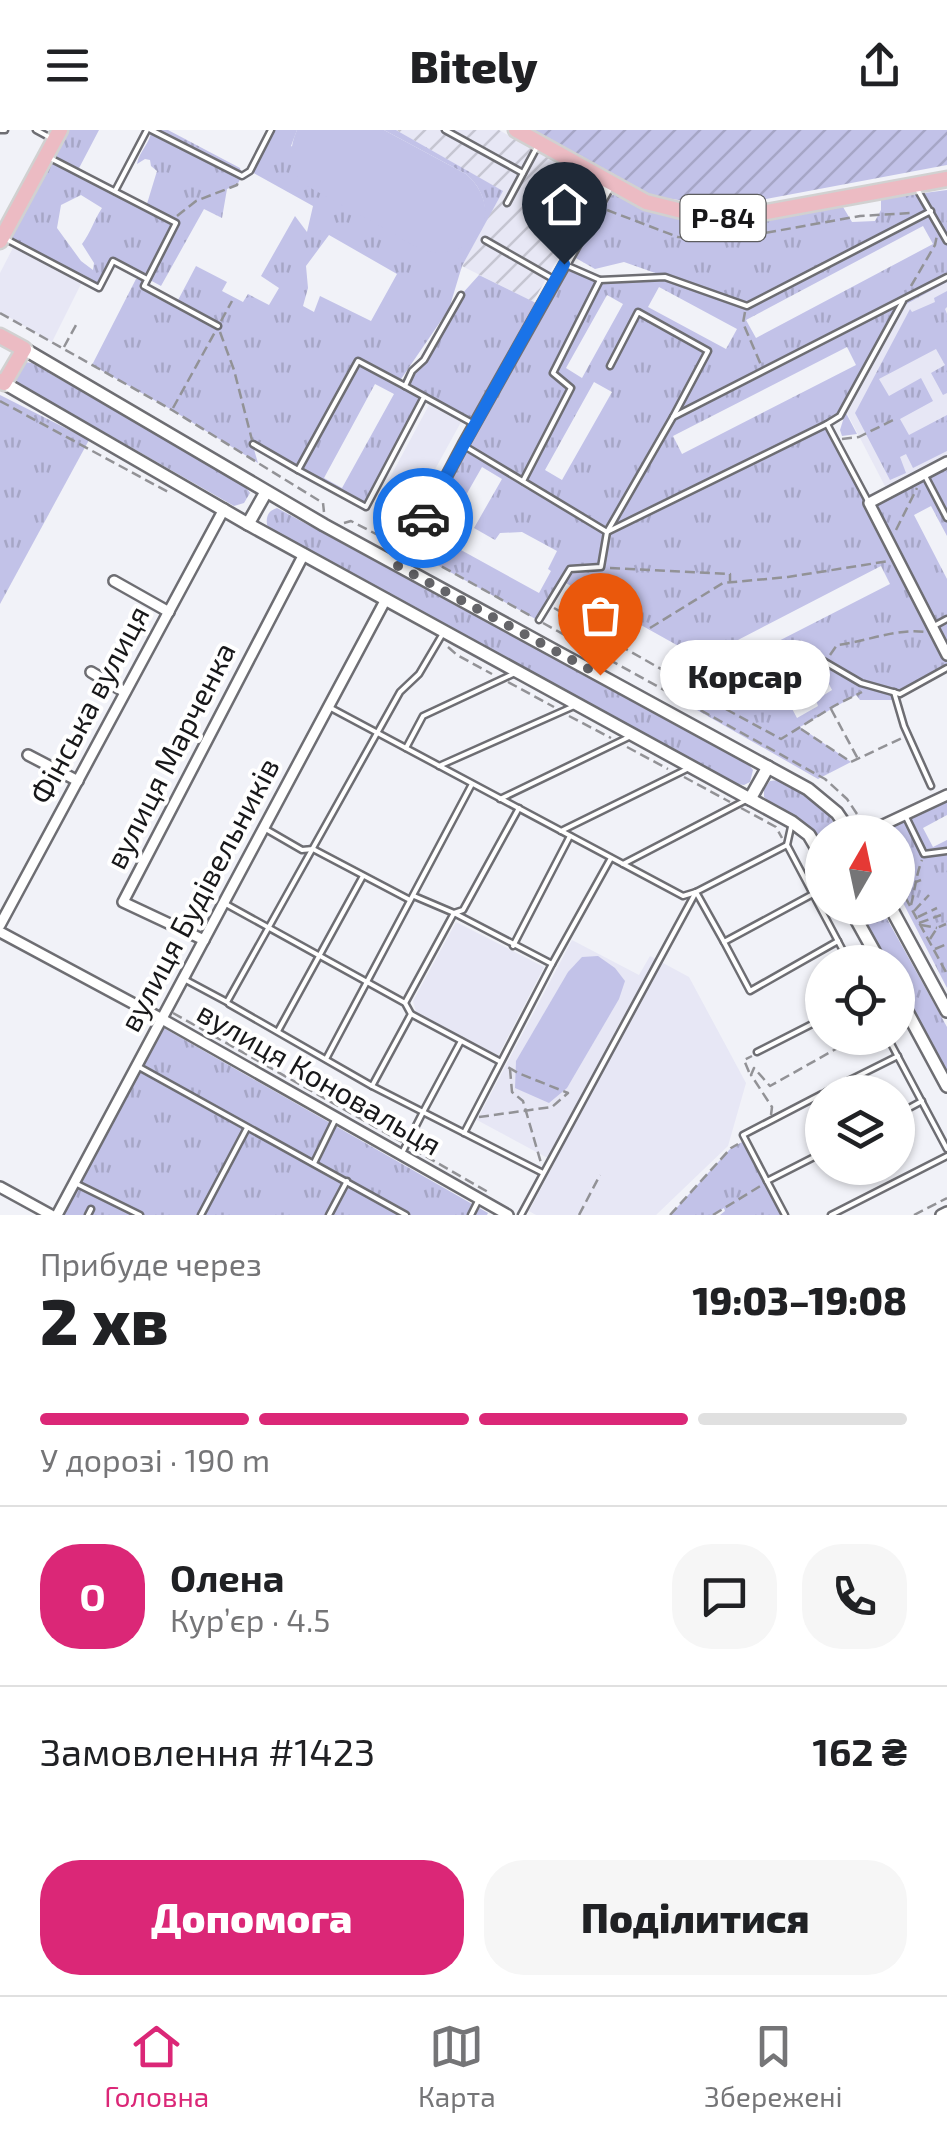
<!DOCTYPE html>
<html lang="uk">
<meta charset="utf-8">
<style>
:root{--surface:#fff;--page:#f6f6f6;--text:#202124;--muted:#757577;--line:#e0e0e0;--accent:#db2777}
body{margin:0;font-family:"Exo 2",sans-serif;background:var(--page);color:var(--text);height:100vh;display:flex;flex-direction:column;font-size:38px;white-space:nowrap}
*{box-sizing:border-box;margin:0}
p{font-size:32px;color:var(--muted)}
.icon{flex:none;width:55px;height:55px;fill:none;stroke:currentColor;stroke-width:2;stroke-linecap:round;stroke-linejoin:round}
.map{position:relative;height:1085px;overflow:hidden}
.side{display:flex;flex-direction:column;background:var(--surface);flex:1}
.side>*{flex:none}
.needle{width:65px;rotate:9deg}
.buttons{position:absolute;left:805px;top:685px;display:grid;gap:20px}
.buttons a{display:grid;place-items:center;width:110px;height:110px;border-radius:50%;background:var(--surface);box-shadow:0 2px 8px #0004;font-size:50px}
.pin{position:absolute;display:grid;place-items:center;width:85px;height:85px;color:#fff;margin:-102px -42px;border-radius:50% 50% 50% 0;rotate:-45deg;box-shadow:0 0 10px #0007}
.pin .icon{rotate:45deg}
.courier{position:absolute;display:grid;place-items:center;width:100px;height:100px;margin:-50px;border:8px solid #1a73e8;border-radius:50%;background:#fff;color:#222;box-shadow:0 2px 12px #0007}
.bubble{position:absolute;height:70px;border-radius:35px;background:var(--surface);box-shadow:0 2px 8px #0004;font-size:32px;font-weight:800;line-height:70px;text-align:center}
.summary em{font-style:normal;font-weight:800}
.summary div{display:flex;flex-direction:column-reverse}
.summary{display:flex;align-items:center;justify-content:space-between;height:170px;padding:0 40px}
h1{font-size:65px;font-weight:800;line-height:75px}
.bar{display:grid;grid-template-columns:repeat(4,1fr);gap:15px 10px;align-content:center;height:120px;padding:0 40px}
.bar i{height:12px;border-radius:8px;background:var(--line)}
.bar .active{background:var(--accent)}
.bar p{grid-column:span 4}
.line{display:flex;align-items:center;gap:25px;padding:0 40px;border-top:2px solid var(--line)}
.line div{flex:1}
.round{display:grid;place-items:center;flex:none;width:105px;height:105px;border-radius:40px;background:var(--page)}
.action{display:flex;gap:20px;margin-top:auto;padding:20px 40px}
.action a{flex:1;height:115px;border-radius:40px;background:var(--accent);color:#fff;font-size:40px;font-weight:800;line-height:115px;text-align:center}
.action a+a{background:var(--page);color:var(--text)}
header{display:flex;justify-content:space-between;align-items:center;height:130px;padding:0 40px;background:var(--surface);font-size:45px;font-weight:800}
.tabs{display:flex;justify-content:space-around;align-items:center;height:140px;border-top:2px solid var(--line);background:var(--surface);font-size:28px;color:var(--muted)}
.tabs a{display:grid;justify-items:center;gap:5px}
.tabs .active{color:var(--accent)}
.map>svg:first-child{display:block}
.industrial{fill:url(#industrial-furrows)}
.built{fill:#e7e7f5}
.grass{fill:url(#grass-tufts);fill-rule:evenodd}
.garden{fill:url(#garden-furrows)}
.pitch{fill:#c2c2e8}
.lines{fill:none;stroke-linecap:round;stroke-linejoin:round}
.service-casing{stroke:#6e6e73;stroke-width:9}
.minor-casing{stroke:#6e6e73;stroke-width:14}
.tertiary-casing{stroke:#6e6e73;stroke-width:16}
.primary-casing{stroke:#d1d1d1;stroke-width:19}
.path{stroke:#929296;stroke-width:2.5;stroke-dasharray:10 5;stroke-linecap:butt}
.service{stroke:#fff;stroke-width:4}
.minor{stroke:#fff;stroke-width:9}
.tertiary{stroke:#fff;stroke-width:11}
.primary{stroke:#ecbbc3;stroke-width:14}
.done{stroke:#646468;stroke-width:10;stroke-dasharray:0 18}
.route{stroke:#1a73e8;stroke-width:12}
.labels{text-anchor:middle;stroke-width:8;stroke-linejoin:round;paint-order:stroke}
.shield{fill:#fff;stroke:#5d5d5f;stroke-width:2.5}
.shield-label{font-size:28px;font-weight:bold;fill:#18181a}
.street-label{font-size:30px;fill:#18181a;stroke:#fff}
</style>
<header><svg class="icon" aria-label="menu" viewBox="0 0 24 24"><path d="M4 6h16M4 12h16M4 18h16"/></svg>Bitely<svg class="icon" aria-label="share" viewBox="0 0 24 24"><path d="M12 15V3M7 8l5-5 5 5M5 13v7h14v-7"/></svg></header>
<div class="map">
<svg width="947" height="1085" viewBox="0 0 947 1085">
<defs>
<pattern id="industrial-furrows" width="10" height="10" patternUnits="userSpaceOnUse" patternTransform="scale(2.5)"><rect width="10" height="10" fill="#e7e7f5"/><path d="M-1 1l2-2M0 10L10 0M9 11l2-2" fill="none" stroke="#c5c5d1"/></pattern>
<pattern id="grass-tufts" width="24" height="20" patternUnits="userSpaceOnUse" patternTransform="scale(2.5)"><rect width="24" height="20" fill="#c2c2e8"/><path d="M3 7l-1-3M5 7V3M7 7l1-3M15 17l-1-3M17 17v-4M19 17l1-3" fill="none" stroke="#a6a6c6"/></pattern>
<pattern id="garden-furrows" width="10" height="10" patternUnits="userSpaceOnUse" patternTransform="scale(2.5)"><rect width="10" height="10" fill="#c2c2e8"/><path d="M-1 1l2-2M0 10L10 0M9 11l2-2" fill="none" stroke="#a6a6c6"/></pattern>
</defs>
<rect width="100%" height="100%" fill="#f1f2f8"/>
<polygon class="industrial" points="396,0 499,0 599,56 533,172 462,136 502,61"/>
<g class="built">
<polygon points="15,114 83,150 52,212 0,182 0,143"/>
<polygon points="947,152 947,329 887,360 847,283 906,175"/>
<polygon points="429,275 461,292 404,396 373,379"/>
<polygon points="456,792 544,837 498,926 416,882 413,871"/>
<polygon points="572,810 639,845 650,826 689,847 746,953 728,1016 656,1085 536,1085 529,1081 555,1032 477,990"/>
</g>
<g class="grass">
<path d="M 60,0 L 99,0 L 77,42 L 146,77 L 157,41 L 151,36 L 150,30 L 145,29 L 137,34 C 139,21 151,13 151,0 L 168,0 L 240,38 L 242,46 L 237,55 L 227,59 L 222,88 L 204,79 L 161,156 L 148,149 L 144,156 L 176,174 L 196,136 L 227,152 L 222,161 L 243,172 L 248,164 L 269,175 L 279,158 L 261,146 L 295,86 L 307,102 L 313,76 L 250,41 L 271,0 L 297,0 L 291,16 L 474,109 C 491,87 487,62 466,44 L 384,0 L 396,0 L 503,61 L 462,136 L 449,179 L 399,252 L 404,256 L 461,165 L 479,145 L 540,175 L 564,134 L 600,150 L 661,145 L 624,132 L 595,139 L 574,127 L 606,68 L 615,64 L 671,86 L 698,93 L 731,96 L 843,77 L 852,92 L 875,91 L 881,80 L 881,67 L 901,63 L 902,66 L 947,60 L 947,152 L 905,175 L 846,283 L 857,304 L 842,306 L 840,300 L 845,284 L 824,296 L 880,399 L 869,373 L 947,332 L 947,406 L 931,376 L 914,385 L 947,449 L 947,538 L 900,564 L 894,563 L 896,570 L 860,570 L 856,565 L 800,597 L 851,632 L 818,649 L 690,576 L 700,560 L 678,547 L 691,523 L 564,452 L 541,492 L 421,426 L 406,420 L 474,294 L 424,267 L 366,377 L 253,316 L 258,333 L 172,280 L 92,235 L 136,149 L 145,149 L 113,131 L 99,158 L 2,107 ZM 81,65 L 102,78 C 94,90 91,102 82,114 L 94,133 L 93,140 L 81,131 L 57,98 L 61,75 ZM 923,96 L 933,114 L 756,208 L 746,190 ZM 329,105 L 397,144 L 371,191 L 320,166 L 314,182 L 303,176 L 308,158 L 306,136 ZM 659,157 L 737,199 L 726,219 L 648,177 ZM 607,165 L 623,174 L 582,248 L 566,238 ZM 847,217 L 856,235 L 682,324 L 673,306 ZM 594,252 L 612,262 L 562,350 L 545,340 ZM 375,254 L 394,264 L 342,358 L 324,348 ZM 482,337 L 502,349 L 474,398 L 495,410 L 500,403 L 522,402 L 557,421 L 548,439 L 551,441 L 539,463 L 441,409 ZM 881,436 L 890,454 L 716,543 L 707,526 ZM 814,525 L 832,560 L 816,570 L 818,576 L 797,588 L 772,541 L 793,529 L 797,534 Z"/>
<polygon points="947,161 947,177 945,179 947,184 947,263 943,265 931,243 945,235 936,219 879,249 889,266 921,248 933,271 900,289 909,305 947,285 947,321 913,338 906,324 900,327 906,343 890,350 855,283 910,179 912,182 935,172 934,168"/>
<polygon points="25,232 32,233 245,356 250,363 244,373 234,376 18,253 15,248 20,235"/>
<polygon points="0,265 89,310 0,474"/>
<path d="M 277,378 L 749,635 L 753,640 L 750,652 L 744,655 L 737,654 L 272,400 L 267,395 C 266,386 268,381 277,378 Z"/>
<path d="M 778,650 C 805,666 824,674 840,702 L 822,702 L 822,719 L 764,667 L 764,659 L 770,651 Z"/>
<polygon points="947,665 947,685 923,698 933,717 947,710 947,858 898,763 898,702 869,702"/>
<polygon points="855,778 881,778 947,897 947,945 898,855 898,832 885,832"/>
<polygon points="162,897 488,1083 487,1085 63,1085"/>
<polygon points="746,1010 785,1085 720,1085 725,1081 724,1078 713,1085 670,1085 731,1018"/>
</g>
<polygon class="garden" points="534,0 947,0 947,35 723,77 653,66"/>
<g class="pitch">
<path d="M 297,0 L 384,0 L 466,44 C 480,56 489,74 484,93 C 477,117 450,126 427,121 C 413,117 398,106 385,99 C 358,84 331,69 303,54 C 290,36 288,21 297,0 Z"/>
<polygon points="598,826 615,838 625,851 619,869 567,958 549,973 515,958 516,931 568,842 582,827"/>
</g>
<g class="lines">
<g class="service-casing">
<g id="service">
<polyline points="1,0 5,0"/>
<polyline points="36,0 49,7"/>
<polyline points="151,0 242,46 250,41 271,0"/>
<polyline points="445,0 523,43"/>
<polyline points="50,28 176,93 144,156 218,196"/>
<polyline points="917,59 947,111"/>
<polyline points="115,61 147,0"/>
<polyline points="507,73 537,17"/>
<polyline points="540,103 574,37"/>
<polyline points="6,109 99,158 113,131 147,149"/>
<polyline points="485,110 555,150"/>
<polyline points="568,136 600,150 665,147 747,176 931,81"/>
<polyline points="461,165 424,230 412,241 405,256 474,294"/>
<polyline points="610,236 638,182 708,221 673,287"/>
<polyline points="405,256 358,231 298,340 366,377 424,267"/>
<polyline points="253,314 298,340"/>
<polyline points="466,317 607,402"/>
<polyline points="924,344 947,388"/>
<polyline points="523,351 571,258 553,243 600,150"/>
<polyline points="869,373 827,294 840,286 903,171"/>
<polyline points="607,402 827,294"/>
<polyline points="539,490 570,439 601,437 607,402 673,287 947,147"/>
<polyline points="934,496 947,489"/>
<polyline points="707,557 762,531 768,542 794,527 803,530 813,525 861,553 900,564 947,538"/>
<polyline points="894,562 904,596 931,656"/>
<polyline points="329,577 683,766 696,762"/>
<polyline points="406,618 423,586 513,544"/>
<polyline points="439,636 572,577"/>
<polyline points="500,669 631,606"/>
<polyline points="519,678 463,780 454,783 552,834 611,728"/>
<polyline points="905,685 924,724 947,721"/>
<polyline points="791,697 787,715 849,832"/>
<polyline points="264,698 302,720 313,719 410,770"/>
<polyline points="561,701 687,639"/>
<polyline points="623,734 748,669"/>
<polyline points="813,764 724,812 750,861 838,811"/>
<polyline points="224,773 405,873 411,884 372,956"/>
<polyline points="724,812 696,762 787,715"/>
<polyline points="513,816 570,706"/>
<polyline points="184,849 227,872 400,562 419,544 442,505"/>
<polyline points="405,873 454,783 414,766"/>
<polyline points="229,874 372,956 423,982 401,1025"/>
<polyline points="411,884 499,931"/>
<polyline points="278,901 363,746"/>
<polyline points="888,908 947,1019"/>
<polyline points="461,911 423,982 543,1043"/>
<polyline points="757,922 822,889"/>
<polyline points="326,929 472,654"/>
<polyline points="139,937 406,1085"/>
<polyline points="826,962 898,926"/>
<polyline points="898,984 922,971"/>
<polyline points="464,1003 552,834"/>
<polyline points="314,1033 336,988"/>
<polyline points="767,1051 743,1005 822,964"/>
<polyline points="77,1054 140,1085"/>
<polyline points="88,1085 91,1079"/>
<polyline points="201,1085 247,998"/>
<polyline points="329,1085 347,1051"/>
<polyline points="471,1085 478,1071"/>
<polyline points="521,1085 696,762"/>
<polyline points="785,1085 767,1051 822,1023"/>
<polyline points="831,1085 947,1026"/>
</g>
</g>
<g class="minor-casing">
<g id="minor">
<polyline points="947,332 869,373 947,525"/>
<polyline points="399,436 463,315 611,52"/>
<polyline points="114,451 169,482"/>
<polyline points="91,542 125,562"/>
<polyline points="28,625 78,651"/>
<polyline points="868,702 947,665"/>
<polyline points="0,795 224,379"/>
<polyline points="0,802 162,889 508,1085"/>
<polyline points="204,810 123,772 304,424"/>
<polyline points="0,1057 51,1085"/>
<polyline points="57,1085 386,469"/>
<polyline points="941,1085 947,1082"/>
</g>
</g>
<g class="tertiary-casing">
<g id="tertiary">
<polyline points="24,219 324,395 808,659 837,683 850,702"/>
<polyline points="4,253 248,394 792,692 809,705 822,727"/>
<polyline points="248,394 266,362"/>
<polyline points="750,669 768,637"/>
<polyline points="850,778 880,832"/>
<polyline points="891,778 947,881"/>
<polyline points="898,865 947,956"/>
</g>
</g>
<g class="primary-casing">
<g id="primary">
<polyline points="516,0 646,72 714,89 745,86 947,49"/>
<polyline points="0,111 60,0"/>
<polyline points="0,206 24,219 4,253 0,251"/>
</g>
</g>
<g class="path">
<polyline points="607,80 678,107 720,111 860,86 911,83"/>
<polyline points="177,86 196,71 237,55 238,52"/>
<polyline points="911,156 935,115 937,105"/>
<polyline points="745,182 743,193 761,235"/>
<polyline points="0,183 172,280 323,373 324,382"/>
<polyline points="221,191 232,171"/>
<polyline points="220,202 234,240 252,310"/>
<polyline points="64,217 76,195"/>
<polyline points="0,271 170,363"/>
<polyline points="173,278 215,202"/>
<polyline points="842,309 859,307 893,290"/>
<polyline points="344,393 351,391 399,416"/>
<polyline points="896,400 917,358"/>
<polyline points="415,424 421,425 531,486"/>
<polyline points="610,438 730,444 730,451"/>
<polyline points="554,478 675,547 697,563"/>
<polyline points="543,493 825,649 847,669 863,693"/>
<polyline points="650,498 723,453 788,447 889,431"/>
<polyline points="448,517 457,525 492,544"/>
<path d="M 830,525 L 837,515 C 866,512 895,498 925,502"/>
<polyline points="508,552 554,577"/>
<polyline points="687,571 698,564 781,609 834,576 862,562"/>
<polyline points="831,579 858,629"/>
<polyline points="569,586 611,608"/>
<polyline points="801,599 851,632 902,608"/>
<polyline points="627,617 668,639"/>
<polyline points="684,647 730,672"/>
<polyline points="741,678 776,697 782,708"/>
<polyline points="810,745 822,740"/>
<polyline points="898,754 947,844"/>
<polyline points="901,758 921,750"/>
<path d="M 911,775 C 915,760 916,745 922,730"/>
<polyline points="914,781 929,765"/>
<polyline points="918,787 937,778"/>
<polyline points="919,793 941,785"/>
<polyline points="921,795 937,798"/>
<polyline points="930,809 937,798 946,794"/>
<polyline points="935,819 947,814"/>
<polyline points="173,883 402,1012"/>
<polyline points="865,908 883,912"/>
<polyline points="510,939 512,962 523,971 541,1033"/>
<polyline points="749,942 744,930 752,926"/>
<polyline points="771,985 772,977 751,945 754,938 770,956 843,915 849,908"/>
<polyline points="479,987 552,977 568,963 518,943 506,936"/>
<polyline points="413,1019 488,1062"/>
<polyline points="579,1085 600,1045"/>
<polyline points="670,1085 731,1018 738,1014"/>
<polyline points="713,1085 762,1055"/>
<polyline points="914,1085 947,1068"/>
</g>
<use href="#service" class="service"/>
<use href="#minor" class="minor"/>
<use href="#tertiary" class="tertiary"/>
<use href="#primary" class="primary"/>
</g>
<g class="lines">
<polyline class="done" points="423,388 398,436 600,545"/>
<polyline class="route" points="423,388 564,134"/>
</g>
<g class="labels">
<rect class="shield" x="680.5" y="65" width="85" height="46" rx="8"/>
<g class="shield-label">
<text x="723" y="98">Р-84</text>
</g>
<g class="street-label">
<text transform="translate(90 575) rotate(-62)" y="10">Фінська вулиця</text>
<text transform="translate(171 626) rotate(-63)" y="10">вулиця Марченка</text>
<text transform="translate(200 765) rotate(-62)" y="10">вулиця Будівельників</text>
<text transform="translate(319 949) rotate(30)" y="10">вулиця Коновальця</text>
</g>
</g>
</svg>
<div class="buttons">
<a><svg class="needle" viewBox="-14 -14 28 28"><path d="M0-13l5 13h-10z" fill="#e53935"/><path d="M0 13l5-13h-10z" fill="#757577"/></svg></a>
<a><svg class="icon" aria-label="locate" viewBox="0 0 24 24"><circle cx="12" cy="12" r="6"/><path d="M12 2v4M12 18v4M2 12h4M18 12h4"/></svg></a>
<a><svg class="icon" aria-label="layers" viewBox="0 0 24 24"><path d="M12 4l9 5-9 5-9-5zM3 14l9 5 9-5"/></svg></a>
</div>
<div class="pin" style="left:600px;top:545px;background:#ea580c"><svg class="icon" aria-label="bag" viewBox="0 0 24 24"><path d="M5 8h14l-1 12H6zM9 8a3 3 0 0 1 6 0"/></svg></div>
<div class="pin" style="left:564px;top:134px;background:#1f2937"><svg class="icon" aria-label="home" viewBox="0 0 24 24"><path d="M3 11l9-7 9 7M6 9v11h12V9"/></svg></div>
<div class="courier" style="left:423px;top:388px"><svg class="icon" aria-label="car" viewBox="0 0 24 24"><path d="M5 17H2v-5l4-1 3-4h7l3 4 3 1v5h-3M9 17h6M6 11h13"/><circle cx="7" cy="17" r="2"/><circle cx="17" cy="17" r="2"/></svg></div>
<div class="bubble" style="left:660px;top:510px;width:170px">Корсар</div>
</div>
<section class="side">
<div class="summary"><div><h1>2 хв</h1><p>Прибуде через</p></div><em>19:03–19:08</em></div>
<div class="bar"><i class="active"></i><i class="active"></i><i class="active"></i><i></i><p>У дорозі · 190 m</p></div>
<div class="line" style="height:180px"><b class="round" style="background:var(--accent);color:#fff">О</b><div><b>Олена</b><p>Кур’єр · 4.5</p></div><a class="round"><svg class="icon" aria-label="chat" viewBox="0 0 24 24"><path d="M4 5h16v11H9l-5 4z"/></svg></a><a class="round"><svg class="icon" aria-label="phone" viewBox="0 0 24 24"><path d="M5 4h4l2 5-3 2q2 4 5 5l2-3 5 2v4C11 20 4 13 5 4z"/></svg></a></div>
<div class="line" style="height:130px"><div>Замовлення #1423</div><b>162 ₴</b></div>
<div class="action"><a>Допомога</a><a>Поділитися</a></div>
</section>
<nav class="tabs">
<a class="active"><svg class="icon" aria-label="home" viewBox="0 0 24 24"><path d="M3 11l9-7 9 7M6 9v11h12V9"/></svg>Головна</a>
<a><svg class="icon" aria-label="map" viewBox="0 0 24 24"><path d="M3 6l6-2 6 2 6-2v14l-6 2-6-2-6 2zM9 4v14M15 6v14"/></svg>Карта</a>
<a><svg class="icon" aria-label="saved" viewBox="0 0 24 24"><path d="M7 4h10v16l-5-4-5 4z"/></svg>Збережені</a>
</nav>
